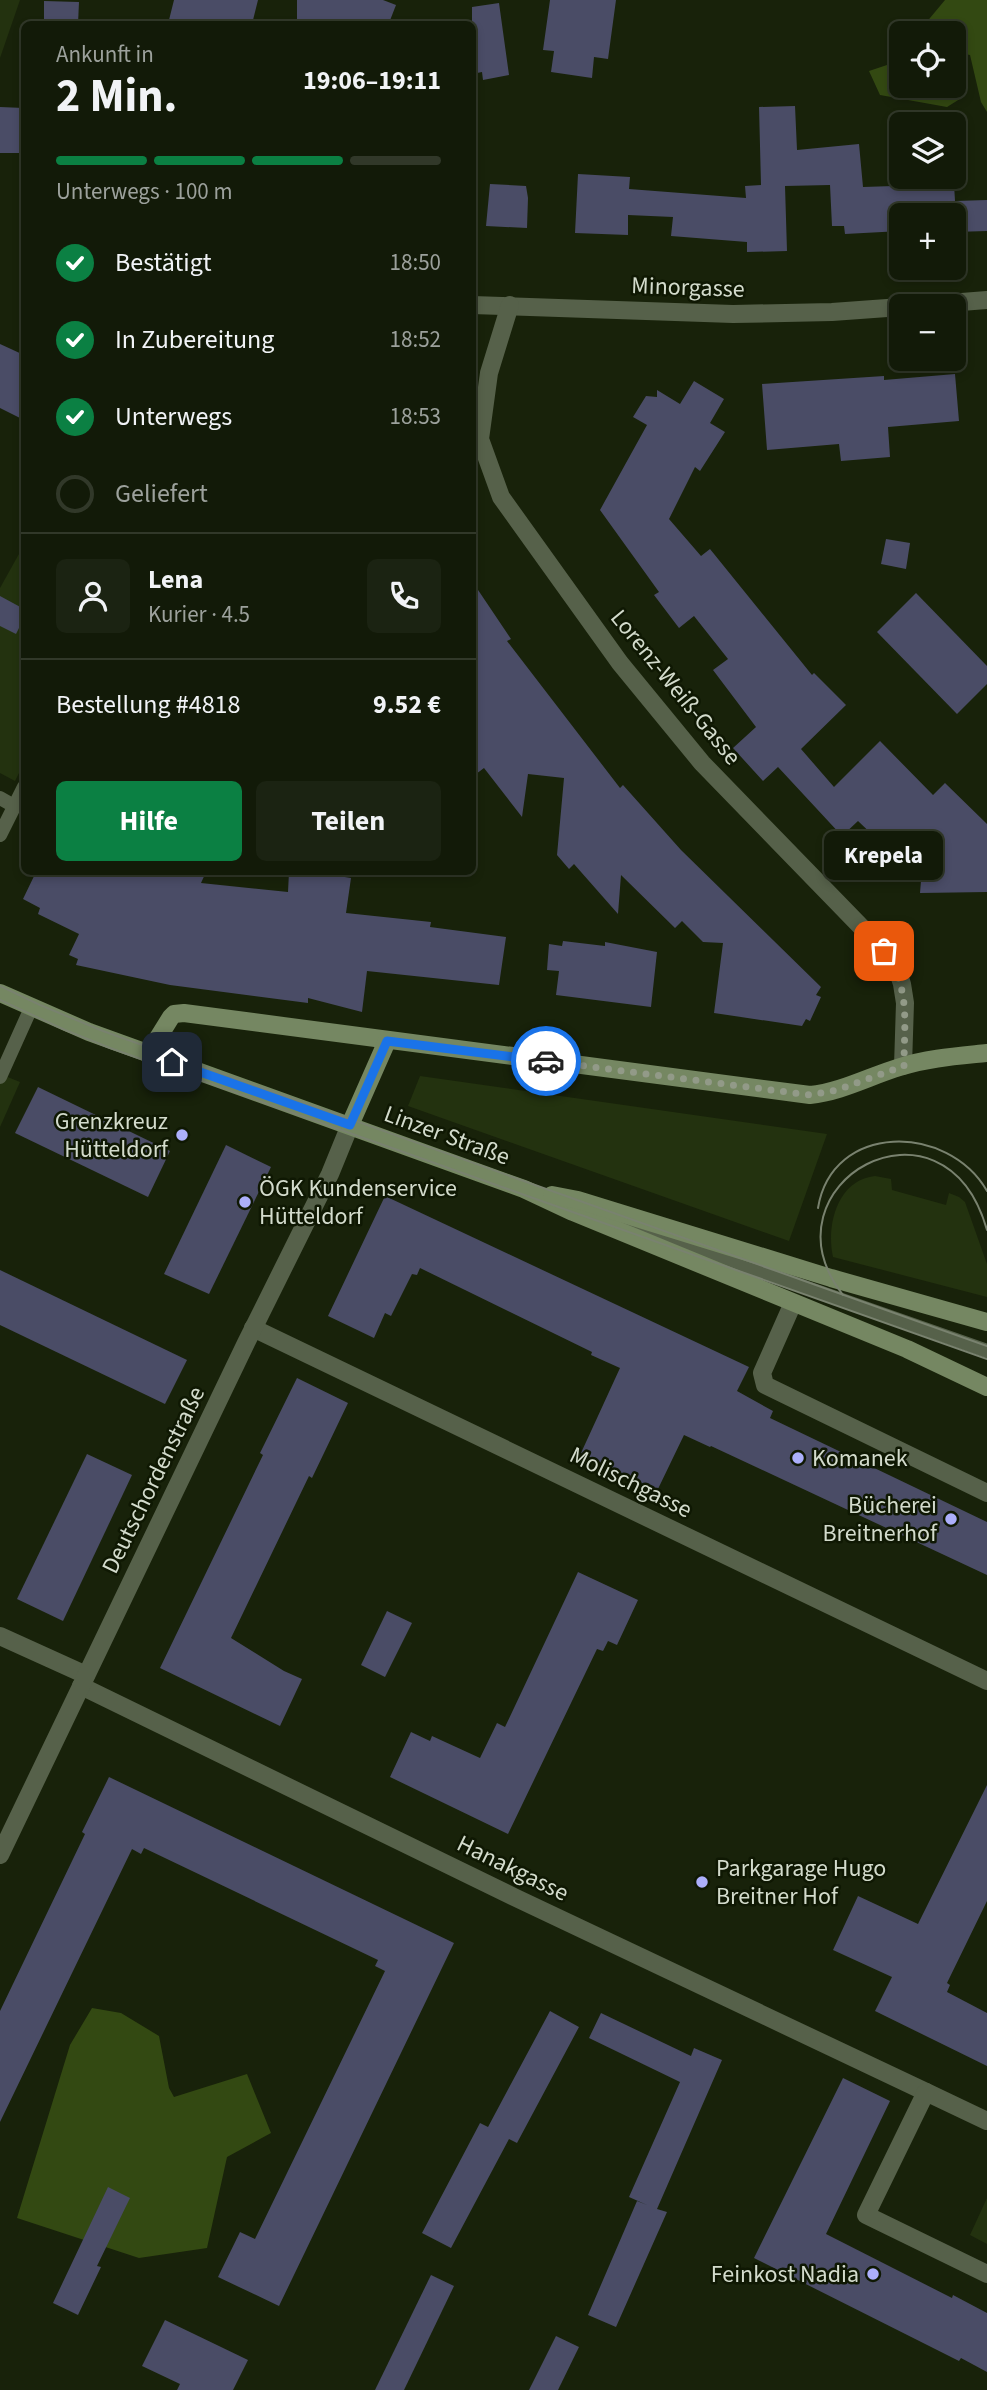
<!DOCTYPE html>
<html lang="de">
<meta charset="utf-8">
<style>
:root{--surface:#121a08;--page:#1b2312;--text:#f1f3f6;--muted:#9ca19c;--line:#313829;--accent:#0b8043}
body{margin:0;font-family:"Source Sans 3",sans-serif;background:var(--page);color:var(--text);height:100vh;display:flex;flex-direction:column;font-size:26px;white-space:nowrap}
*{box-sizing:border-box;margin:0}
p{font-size:23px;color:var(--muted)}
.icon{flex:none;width:38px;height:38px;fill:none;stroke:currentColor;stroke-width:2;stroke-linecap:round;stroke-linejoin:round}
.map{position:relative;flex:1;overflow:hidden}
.details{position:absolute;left:21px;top:21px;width:455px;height:854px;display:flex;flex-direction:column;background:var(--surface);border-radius:10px;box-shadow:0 4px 10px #0003,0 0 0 2px var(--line)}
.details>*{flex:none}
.controls{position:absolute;left:889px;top:21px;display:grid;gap:14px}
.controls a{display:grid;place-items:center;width:77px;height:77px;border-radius:10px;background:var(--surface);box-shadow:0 4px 10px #0003,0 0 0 2px var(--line);font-size:35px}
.pin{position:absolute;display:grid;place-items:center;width:60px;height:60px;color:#fff;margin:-30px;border-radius:14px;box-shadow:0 4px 10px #0006}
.courier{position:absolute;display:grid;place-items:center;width:70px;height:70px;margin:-35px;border:5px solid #1a73e8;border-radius:50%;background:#fff;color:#222;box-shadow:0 2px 9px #0007}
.bubble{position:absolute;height:49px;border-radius:10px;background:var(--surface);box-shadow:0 4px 10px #0003,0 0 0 2px var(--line);font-size:23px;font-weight:700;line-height:49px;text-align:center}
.headline em{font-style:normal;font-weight:700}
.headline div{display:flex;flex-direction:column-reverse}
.headline{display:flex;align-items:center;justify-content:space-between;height:119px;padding:0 35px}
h1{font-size:46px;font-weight:700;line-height:52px}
.bar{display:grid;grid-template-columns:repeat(4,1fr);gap:10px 7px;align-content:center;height:84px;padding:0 35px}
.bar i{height:9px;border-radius:5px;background:var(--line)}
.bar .selected{background:var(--accent)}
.bar p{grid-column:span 4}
.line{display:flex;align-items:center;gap:18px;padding:0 35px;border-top:2px solid var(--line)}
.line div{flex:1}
.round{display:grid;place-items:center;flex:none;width:74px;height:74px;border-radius:10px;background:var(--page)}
ol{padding:0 35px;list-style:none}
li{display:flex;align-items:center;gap:21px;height:77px}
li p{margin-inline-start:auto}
li .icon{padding:7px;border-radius:50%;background:var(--accent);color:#fff;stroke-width:4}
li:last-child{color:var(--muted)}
li i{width:38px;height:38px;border:4px solid var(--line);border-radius:50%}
.button{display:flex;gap:14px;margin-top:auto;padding:14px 35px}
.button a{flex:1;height:80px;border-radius:10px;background:var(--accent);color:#fff;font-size:28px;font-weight:700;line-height:80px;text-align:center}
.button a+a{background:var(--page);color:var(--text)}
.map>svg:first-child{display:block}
.green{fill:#23320f}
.forest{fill:#334912}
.building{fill:#4a4c66}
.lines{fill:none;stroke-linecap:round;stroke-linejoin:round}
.service{stroke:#56614a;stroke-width:14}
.minor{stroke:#56614a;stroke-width:18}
.tertiary{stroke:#56614a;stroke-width:18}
.secondary{stroke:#758762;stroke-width:18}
.tram{stroke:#79826f;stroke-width:2}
.done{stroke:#929a88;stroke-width:7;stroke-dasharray:0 12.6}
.route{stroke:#1a73e8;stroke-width:9}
.poi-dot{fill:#acaffb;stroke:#0f1803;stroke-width:2.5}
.labels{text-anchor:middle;stroke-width:5;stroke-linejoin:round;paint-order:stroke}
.street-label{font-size:24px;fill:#d3dbcc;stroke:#0f1803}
.poi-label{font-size:24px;fill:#d3dbcc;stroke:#0f1803;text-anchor:end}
</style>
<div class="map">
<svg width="987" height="2390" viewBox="0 0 987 2390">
<rect width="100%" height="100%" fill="#18220a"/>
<g class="green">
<polygon points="0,0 20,0 0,58"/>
<polygon points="24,545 24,763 15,781 0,773 0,588"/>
<polygon points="0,1074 20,1082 0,1127"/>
<polygon points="420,1076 827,1134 789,1241 408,1106"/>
<path d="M 875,1176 L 891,1179 L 892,1190 L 946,1205 L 949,1193 L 959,1197 L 965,1202 L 987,1264 L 987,1297 L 833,1257 C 826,1226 837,1180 875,1176 Z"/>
<polygon points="987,2198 987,2244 970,2235"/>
</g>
<g class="forest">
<polygon points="945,0 987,0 987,112 981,102 970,55 954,52 954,33 914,33 925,24"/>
<polygon points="901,44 901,86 954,86 954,82 963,97 947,107 880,95 869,71 893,63 896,48"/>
<polygon points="92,2008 121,2013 159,2036 169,2088 174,2097 247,2074 271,2133 227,2157 207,2248 139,2258 17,2218 70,2045"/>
</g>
<g class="building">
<polygon points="174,0 258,0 252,24 168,24"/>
<polygon points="297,0 383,0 396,5 389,23 297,22"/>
<polygon points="550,0 616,0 608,59 594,57 592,78 551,72 554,51 543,50"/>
<polygon points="44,1 79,2 78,24 44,24"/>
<polygon points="499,3 509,75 483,80 482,72 472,74 472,7"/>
<polygon points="795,106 797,150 859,144 863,187 954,184 955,201 987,200 987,231 954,232 954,215 901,215 901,231 845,234 844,226 832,226 830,185 785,186 787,251 747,252 747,242 671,236 673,217 628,215 628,235 575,233 578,174 630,177 629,189 746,198 745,186 761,185 759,107"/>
<polygon points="0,107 24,108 24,153 0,153"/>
<polygon points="490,184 526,186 528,198 527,228 486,226"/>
<polygon points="0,344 24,355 24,420 0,408"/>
<polygon points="955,374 959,421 888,427 890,457 841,461 839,444 767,450 762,384 884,376 884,380"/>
<polygon points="694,381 724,399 710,423 725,432 700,471 695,467 669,519 701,556 710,549 812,675 814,673 846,705 801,749 834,787 880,741 933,795 945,783 987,824 987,892 920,893 921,881 858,821 842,836 778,767 763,781 733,748 756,727 713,670 728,659 694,616 679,628 654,595 659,592 600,510 647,425 633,417 646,396 657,397 657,390 680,404"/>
<polygon points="886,539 910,543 906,569 881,564"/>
<polygon points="472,581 511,639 507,641 620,788 623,785 681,850 821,987 816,995 821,997 810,1021 806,1019 802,1026 714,1013 723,943 703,942 682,921 675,928 621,875 618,914 574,864 569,869 557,855 564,778 528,774 522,817 484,768 472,777"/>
<polygon points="916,593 987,666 987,684 957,714 877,632"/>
<polygon points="0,596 24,609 24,618 16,634 0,626"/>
<polygon points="36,872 206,872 201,883 288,892 289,872 333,872 332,875 351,878 346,913 431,922 430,927 506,937 499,985 367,971 362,1012 308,998 308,1003 170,985 76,965 78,959 69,955 79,934 38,914 40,908 23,899"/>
<polygon points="563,941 605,946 605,942 657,952 651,1007 556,995 559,971 547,970 549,944 562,946"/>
<polygon points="38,1087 170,1151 148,1197 15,1133"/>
<polygon points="226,1145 271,1167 209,1294 164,1274"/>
<polygon points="385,1196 749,1367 737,1391 773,1411 770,1418 987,1522 987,1575 711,1446 710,1447 684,1435 657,1491 581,1453 620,1368 591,1355 592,1352 420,1268 417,1275 412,1274 391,1316 385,1313 374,1338 328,1316"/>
<polygon points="0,1270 187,1360 165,1404 0,1325"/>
<polygon points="297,1378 348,1403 312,1478 309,1476 231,1638 284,1671 302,1679 280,1726 160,1668 263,1455 260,1453"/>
<polygon points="87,1454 132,1475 63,1621 17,1599"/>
<polygon points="578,1572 638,1600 617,1645 608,1641 603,1651 597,1649 508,1834 390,1777 411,1732 430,1741 432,1736 480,1758 497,1723 505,1727"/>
<polygon points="387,1611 412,1623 385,1677 361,1665"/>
<polygon points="109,1777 454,1943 279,2306 218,2277 240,2232 255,2239 385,1971 375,1966 378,1960 144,1848 141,1854 132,1849 0,2122 0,2011 85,1834 82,1832"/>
<polygon points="987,1785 987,1901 947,1983 950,1985 947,1992 987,2013 987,2066 875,2011 892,1977 833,1950 858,1896 918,1924"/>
<polygon points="550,2011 579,2027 517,2143 509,2139 451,2248 422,2233 480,2123 488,2127"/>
<polygon points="601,2013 691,2056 694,2048 722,2060 657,2209 667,2212 616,2327 588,2315 637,2201 647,2205 629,2197 680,2082 589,2038"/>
<polygon points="843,2078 890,2101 826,2234 952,2298 953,2295 987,2313 987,2372 961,2358 959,2361 754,2258"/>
<polygon points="108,2187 130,2198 97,2266 101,2267 78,2315 53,2303"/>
<polygon points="431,2275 454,2286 404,2390 375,2390"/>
<polygon points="165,2320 248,2360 233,2390 177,2390 180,2384 142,2366"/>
<polygon points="556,2336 579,2347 558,2390 529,2390"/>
</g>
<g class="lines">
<g class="service">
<polyline points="0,798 14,806"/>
<polyline points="0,835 24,787"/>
<polyline points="0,1077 31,1008"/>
<polyline points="608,1218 987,1351"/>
</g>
<g class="minor">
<polyline points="472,305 733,314 832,312 901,307"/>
<polyline points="510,305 489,373 480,439 501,497 620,663 702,763 869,935 896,966 902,984 905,1003 903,1066"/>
<polyline points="911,306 987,300"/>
<polyline points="793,1303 762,1373 765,1385 987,1493"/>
<polyline points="253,1328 987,1681"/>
<polyline points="0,1636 86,1675"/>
<polyline points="81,1686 514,1897 926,2092"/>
<polyline points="987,2121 926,2092 866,2215 987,2274"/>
</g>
<polyline class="tertiary" points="0,1855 246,1343 330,1174 350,1125"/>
<g class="secondary">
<polyline points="0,993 89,1032 524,1189 573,1212 907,1349 987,1387"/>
<path d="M 148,1054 L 171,1017 L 174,1014 L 184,1013 L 810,1095 C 841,1092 870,1076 900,1067 C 928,1058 958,1056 987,1053"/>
<polyline points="350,1125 387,1041"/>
<polyline points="552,1195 578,1200 831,1278 987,1322"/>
</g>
<g class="tram">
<polyline points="0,986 40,1005 103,1031 987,1346"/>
<polyline points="0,1000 65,1030 110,1048 987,1359"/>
<path d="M 818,1208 C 832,1122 948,1123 987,1191"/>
<path d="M 843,1295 C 757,1184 944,1079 987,1230"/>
</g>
</g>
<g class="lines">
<path class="done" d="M 546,1061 L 810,1095 L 837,1090 L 904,1066 C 904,1022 911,988 884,951"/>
<polyline class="route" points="172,1062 350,1125 387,1041 546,1061"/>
</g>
<g class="poi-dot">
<circle cx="182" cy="1135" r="7"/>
<circle cx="245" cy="1202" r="7"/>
<circle cx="798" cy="1458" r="7"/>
<circle cx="951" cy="1519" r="7"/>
<circle cx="702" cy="1882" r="7"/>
<circle cx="873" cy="2274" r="7"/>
</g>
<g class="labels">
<g class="street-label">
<text transform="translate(688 287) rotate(2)" y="8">Minorgasse</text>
<text transform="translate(676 687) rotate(51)" y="8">Lorenz-Weiß-Gasse</text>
<text transform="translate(447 1135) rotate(20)" y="8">Linzer Straße</text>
<text transform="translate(153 1480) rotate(-64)" y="8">Deutschordenstraße</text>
<text transform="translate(631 1482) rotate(26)" y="8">Molischgasse</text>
<text transform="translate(513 1868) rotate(26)" y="8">Hanakgasse</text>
</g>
<g class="poi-label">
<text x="168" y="1129">Grenzkreuz<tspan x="168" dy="28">Hütteldorf</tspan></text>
<text x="259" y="1196" text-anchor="start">ÖGK Kundenservice<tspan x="259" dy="28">Hütteldorf</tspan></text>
<text x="812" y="1466" text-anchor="start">Komanek</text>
<text x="937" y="1513">Bücherei<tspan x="937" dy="28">Breitnerhof</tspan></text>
<text x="716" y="1876" text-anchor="start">Parkgarage Hugo<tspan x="716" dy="28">Breitner Hof</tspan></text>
<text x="859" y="2282">Feinkost Nadia</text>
</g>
</g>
</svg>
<div class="controls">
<a><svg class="icon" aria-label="locate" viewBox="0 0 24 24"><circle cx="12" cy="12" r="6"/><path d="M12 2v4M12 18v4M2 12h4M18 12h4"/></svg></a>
<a><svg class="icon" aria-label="layers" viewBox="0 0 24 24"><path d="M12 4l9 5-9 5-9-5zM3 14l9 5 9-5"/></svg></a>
<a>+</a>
<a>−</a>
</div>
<div class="pin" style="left:884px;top:951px;background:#ea580c"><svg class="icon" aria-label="bag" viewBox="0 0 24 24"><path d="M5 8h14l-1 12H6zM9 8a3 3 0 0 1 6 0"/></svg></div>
<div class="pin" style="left:172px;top:1062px;background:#1f2937"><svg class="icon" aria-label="home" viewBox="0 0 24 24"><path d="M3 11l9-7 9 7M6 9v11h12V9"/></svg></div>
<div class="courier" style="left:546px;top:1061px"><svg class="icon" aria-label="car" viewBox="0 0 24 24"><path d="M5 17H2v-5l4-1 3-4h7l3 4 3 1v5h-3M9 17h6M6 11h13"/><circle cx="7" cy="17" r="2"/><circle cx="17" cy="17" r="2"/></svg></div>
<div class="bubble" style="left:824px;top:831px;width:119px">Krepela</div>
<section class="details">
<div class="headline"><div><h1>2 Min.</h1><p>Ankunft in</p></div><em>19:06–19:11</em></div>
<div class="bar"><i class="selected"></i><i class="selected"></i><i class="selected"></i><i></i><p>Unterwegs · 100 m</p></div>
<ol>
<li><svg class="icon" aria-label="check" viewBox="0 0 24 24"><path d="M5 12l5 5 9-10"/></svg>Bestätigt<p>18:50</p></li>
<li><svg class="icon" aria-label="check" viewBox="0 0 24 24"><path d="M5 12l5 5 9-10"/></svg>In Zubereitung<p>18:52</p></li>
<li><svg class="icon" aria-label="check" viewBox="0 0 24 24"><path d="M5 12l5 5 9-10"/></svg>Unterwegs<p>18:53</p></li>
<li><i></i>Geliefert</li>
</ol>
<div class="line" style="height:126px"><a class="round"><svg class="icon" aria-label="person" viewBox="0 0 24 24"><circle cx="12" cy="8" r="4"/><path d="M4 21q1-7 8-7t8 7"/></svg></a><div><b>Lena</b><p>Kurier · 4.5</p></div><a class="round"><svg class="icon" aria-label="phone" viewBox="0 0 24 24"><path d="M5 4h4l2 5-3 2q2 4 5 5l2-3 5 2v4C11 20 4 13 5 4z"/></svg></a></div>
<div class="line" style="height:91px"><div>Bestellung #4818</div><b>9.52 €</b></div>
<div class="button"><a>Hilfe</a><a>Teilen</a></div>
</section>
</div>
